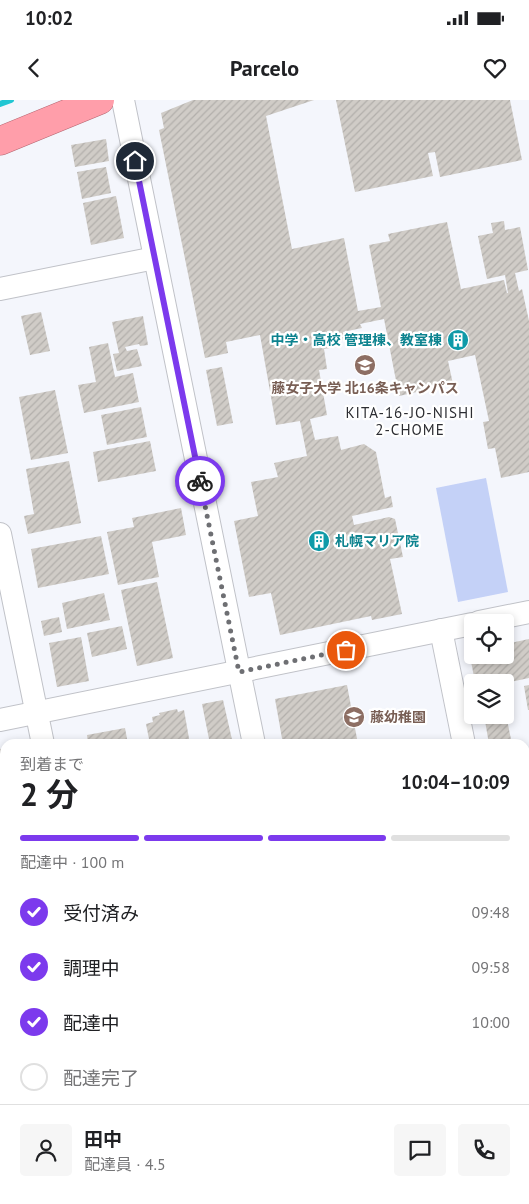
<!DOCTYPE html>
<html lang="ja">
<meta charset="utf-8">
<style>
:root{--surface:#fff;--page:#f6f6f6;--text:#202124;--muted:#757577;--line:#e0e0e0;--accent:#7c3aed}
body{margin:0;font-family:"PT Sans","Noto Sans JP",sans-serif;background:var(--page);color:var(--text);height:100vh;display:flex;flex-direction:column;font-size:19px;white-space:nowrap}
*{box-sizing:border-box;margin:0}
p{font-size:16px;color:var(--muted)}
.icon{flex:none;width:28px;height:28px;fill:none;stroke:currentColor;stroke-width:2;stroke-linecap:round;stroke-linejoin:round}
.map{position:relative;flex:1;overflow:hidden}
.details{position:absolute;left:0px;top:639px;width:530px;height:466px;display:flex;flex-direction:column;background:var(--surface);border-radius:15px 15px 0 0;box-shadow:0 2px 8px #0003}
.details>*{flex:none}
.fabs{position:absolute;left:464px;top:514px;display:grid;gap:10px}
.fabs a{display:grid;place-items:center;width:50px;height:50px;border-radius:5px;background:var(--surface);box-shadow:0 2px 8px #0003;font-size:25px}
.pin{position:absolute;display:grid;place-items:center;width:42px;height:42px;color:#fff;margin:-21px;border:2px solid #fff;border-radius:50%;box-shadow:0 1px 5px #0007}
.courier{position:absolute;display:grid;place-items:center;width:50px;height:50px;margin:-25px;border:4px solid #7c3aed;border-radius:50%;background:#fff;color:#222;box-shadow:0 1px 6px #0007}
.headline em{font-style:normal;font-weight:700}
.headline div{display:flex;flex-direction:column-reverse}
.headline{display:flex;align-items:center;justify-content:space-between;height:85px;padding:0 20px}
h1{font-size:32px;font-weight:700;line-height:38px}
.bar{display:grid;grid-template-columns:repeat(4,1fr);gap:8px 5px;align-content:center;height:60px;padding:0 20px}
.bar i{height:6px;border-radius:4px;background:var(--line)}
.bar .selected{background:var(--accent)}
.bar p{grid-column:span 4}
.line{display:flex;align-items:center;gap:12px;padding:0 20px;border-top:1px solid var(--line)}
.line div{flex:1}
.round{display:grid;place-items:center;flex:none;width:52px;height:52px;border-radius:5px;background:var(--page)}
ol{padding:0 20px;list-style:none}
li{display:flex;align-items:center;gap:15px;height:55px}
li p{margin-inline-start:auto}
li .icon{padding:5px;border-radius:50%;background:var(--accent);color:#fff;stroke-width:4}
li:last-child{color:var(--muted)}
li i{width:28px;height:28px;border:2px solid var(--line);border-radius:50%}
.status{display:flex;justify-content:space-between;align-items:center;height:35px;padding:0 25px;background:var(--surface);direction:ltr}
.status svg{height:14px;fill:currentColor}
header{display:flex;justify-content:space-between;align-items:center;height:65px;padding:0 20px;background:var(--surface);font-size:22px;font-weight:700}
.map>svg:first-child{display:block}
.park{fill:#c4d1f7}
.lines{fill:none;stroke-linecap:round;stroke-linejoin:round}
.stream{stroke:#21c6d3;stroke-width:6}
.building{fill:url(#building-hatch)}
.minor-casing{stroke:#c0c2c8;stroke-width:24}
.tertiary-casing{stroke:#c0c2c8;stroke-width:29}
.trunk-casing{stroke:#b3646f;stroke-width:29}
.minor{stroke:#fff;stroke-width:22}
.tertiary{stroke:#fff;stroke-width:28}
.trunk{stroke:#ff9eaa;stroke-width:28}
.done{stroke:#6e6f73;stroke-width:5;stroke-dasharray:0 9}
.route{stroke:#7c3aed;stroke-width:6}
.labels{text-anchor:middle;stroke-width:4.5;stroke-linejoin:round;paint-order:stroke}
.culture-label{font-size:14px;font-weight:bold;fill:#0d838f;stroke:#fff;text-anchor:end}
.education-label{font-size:14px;font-weight:bold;fill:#785e54;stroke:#fff}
.neighbourhood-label{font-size:15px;letter-spacing:1px;fill:#2c2d32;stroke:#fff}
</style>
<div class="status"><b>10:02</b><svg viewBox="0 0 49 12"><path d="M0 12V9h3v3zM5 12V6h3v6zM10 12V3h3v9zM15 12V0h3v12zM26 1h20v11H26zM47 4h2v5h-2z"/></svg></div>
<header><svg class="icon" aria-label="back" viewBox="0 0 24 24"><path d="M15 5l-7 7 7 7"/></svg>Parcelo<svg class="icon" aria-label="heart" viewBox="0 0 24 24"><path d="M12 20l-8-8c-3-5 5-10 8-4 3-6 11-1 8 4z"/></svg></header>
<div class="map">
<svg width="529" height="1104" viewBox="0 0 529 1104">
<defs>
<pattern id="building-hatch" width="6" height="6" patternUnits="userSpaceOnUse" patternTransform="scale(1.25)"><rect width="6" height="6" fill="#d0ccc7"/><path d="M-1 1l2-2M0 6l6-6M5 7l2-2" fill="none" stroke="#b2afab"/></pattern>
</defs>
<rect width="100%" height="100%" fill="#f4f6fc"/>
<polygon class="park" points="486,378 508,492 458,502 436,388"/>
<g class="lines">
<polyline class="stream" points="0,4 11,0"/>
</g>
<g class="building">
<polygon points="193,0 314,0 266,16 292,149 344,138 358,211 381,207 369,145 390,141 388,134 447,122 461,189 504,180 507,193 508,193 505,175 487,179 478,136 493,133 491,123 504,121 505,130 520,127 528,170 515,173 519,191 522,189 529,221 529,372 501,378 495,348 488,349 483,322 489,321 475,255 448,261 453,284 399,296 384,219 360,224 362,228 343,232 344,240 335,241 336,247 324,249 327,269 319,270 327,315 310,319 315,340 338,336 341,350 364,344 376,352 385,398 391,396 393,407 352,416 354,425 389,417 395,419 403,457 390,459 402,514 372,520 371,516 280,535 271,493 249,497 234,421 258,416 251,382 278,377 274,363 307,356 300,321 276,325 260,235 226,242 228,253 205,258 159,30 164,28 161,13"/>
<polygon points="336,0 510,0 522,60 440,77 435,52 428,53 433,76 355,92"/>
<polygon points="106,39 109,61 75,67 71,45"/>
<polygon points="106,67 111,93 82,99 77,72"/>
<polygon points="116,96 124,138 91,145 83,103"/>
<polygon points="41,212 50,251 30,255 21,216"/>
<polygon points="143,216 148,245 140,246 139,244 125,247 127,251 137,249 142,266 117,271 113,254 119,253 112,222"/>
<polygon points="108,243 115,277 133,273 139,302 84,313 78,285 96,282 89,247"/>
<polygon points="222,267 233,323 217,326 206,270"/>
<polygon points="55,290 68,353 31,360 19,297"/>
<polygon points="141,307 147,337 107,345 101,315"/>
<polygon points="150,341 156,371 98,382 93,352"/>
<polygon points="69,361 81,423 28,434 24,416 34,414 26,369"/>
<polygon points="181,408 186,435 152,442 159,477 118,485 107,432 134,427 132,418"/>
<polygon points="101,436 109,474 38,488 31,449"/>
<polygon points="157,482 173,558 137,566 121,490"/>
<polygon points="104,493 110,520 67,529 62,503"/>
<polygon points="59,517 62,532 44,536 41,521"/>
<polygon points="122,526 127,549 92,557 87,533"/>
<polygon points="81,537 89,581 57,587 49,543"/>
<polygon points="529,539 529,578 505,583 475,582 469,551 472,550 472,555 505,555 505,544"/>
<polygon points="347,585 358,644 283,644 275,599"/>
<polygon points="529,585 529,610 528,610 524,586"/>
<polygon points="223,600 233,644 210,644 202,604"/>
<polygon points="177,609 178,612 184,610 190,644 150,644 146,624 153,622 152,617 160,615 159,613"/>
<polygon points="484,615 506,615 512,644 489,644"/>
<polygon points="125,628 128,644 88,644 87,635"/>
<polygon points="5,648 5,865 0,866 0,649"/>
<polygon points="529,696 529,733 525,734 525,697"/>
<polygon points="529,748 529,789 525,789 525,749"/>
<polygon points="5,870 5,892 0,893 0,871"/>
<polygon points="5,900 5,935 0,936 0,902"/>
<polygon points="3,977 5,987 5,1015 0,1016 0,978"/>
<polygon points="528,1064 529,1094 525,1095 525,1065"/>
<polygon points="5,1073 5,1084 0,1085 0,1074"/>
<polygon points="5,1093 5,1100 9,1100 10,1104 0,1104 0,1094"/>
<polygon points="33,1100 104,1100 105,1104 34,1104"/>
<polygon points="159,1100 181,1100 181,1101 160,1104"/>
<polygon points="217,1100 226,1100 227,1104 201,1104"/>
<polygon points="242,1100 305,1100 306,1104 243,1104"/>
<polygon points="373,1100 433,1100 433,1101 417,1104 373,1104"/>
<polygon points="30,1101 30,1104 17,1104 17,1103"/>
</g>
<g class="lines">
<g class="minor-casing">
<g id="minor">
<polyline points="123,0 254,644"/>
<polyline points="0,189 155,158"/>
<polyline points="0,434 43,644"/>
<polyline points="479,522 529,512"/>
<polyline points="441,530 464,644"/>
<polyline points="0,620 472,524"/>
<polyline points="525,948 529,968"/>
<polyline points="135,1100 136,1104"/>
<polyline points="346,1100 347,1104"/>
</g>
</g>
<g class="tertiary-casing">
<g id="tertiary">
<polyline points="525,935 529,935"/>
<polyline points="0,1042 5,1041"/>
</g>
</g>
<g class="trunk-casing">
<polyline id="trunk" points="0,41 100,0"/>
</g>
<use href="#minor" class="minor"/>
<use href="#tertiary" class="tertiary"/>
<use href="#trunk" class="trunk"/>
</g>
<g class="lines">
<polyline class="done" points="200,381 239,572 346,550"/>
<polyline class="route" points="135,61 200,381"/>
</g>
<defs>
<g id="building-disc" transform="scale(1.125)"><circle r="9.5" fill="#0f9aa8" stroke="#fff"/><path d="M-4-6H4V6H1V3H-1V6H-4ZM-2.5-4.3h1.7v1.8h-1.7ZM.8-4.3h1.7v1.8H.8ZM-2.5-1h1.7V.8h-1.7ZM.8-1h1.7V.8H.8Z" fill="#fff"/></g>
<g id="university-disc" transform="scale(1.125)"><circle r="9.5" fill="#8d6e63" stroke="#fff"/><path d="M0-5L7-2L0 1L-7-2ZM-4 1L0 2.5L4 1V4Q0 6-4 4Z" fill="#fff"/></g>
<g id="school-disc" transform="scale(1.125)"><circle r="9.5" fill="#8d6e63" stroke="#fff"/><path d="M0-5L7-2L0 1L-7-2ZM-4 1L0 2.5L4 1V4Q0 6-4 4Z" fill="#fff"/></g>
</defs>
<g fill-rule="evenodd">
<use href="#building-disc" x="458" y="240"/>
<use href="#university-disc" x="365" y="265"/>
<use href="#building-disc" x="319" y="441"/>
<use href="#school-disc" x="354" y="617"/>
</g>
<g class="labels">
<g class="culture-label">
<text x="442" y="245">中学・高校 管理棟、教室棟</text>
<text x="335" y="446" text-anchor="start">札幌マリア院</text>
</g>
<g class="education-label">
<text x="365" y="293">藤女子大学 北16条キャンパス</text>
<text x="370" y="622" text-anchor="start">藤幼稚園</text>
</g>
<g class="neighbourhood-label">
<text x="410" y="318">KITA-16-JO-NISHI<tspan x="410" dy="17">2-CHOME</tspan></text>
</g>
</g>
</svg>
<div class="fabs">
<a><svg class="icon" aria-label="locate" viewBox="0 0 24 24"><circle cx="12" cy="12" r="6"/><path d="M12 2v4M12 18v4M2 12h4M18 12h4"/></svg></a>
<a><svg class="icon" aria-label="layers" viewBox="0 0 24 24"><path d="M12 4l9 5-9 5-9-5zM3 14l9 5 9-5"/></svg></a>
</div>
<div class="pin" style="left:346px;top:550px;background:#ea580c"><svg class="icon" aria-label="bag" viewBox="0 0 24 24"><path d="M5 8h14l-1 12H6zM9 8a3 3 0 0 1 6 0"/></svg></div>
<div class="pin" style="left:135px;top:61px;background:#1f2937"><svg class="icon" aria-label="home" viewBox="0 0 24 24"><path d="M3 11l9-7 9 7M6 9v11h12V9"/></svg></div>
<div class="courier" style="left:200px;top:381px"><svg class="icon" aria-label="bike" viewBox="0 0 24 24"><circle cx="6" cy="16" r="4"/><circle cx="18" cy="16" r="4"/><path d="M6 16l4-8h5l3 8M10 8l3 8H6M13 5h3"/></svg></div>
<section class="details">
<div class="headline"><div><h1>2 分</h1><p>到着まで</p></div><em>10:04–10:09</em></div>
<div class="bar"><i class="selected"></i><i class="selected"></i><i class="selected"></i><i></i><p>配達中 · 100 m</p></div>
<ol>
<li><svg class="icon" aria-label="check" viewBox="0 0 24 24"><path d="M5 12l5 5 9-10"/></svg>受付済み<p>09:48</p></li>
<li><svg class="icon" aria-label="check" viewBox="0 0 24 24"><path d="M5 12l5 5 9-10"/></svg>調理中<p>09:58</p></li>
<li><svg class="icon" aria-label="check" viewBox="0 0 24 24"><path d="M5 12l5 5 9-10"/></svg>配達中<p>10:00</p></li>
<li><i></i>配達完了</li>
</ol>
<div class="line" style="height:90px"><a class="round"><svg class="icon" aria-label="person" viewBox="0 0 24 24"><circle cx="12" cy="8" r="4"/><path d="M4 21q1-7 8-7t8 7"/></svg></a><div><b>田中</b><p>配達員 · 4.5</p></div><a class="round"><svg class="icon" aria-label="chat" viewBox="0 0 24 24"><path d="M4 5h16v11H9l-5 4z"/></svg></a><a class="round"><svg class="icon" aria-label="phone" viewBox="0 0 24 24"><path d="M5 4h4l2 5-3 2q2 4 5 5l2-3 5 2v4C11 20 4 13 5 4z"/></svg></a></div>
</section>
</div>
